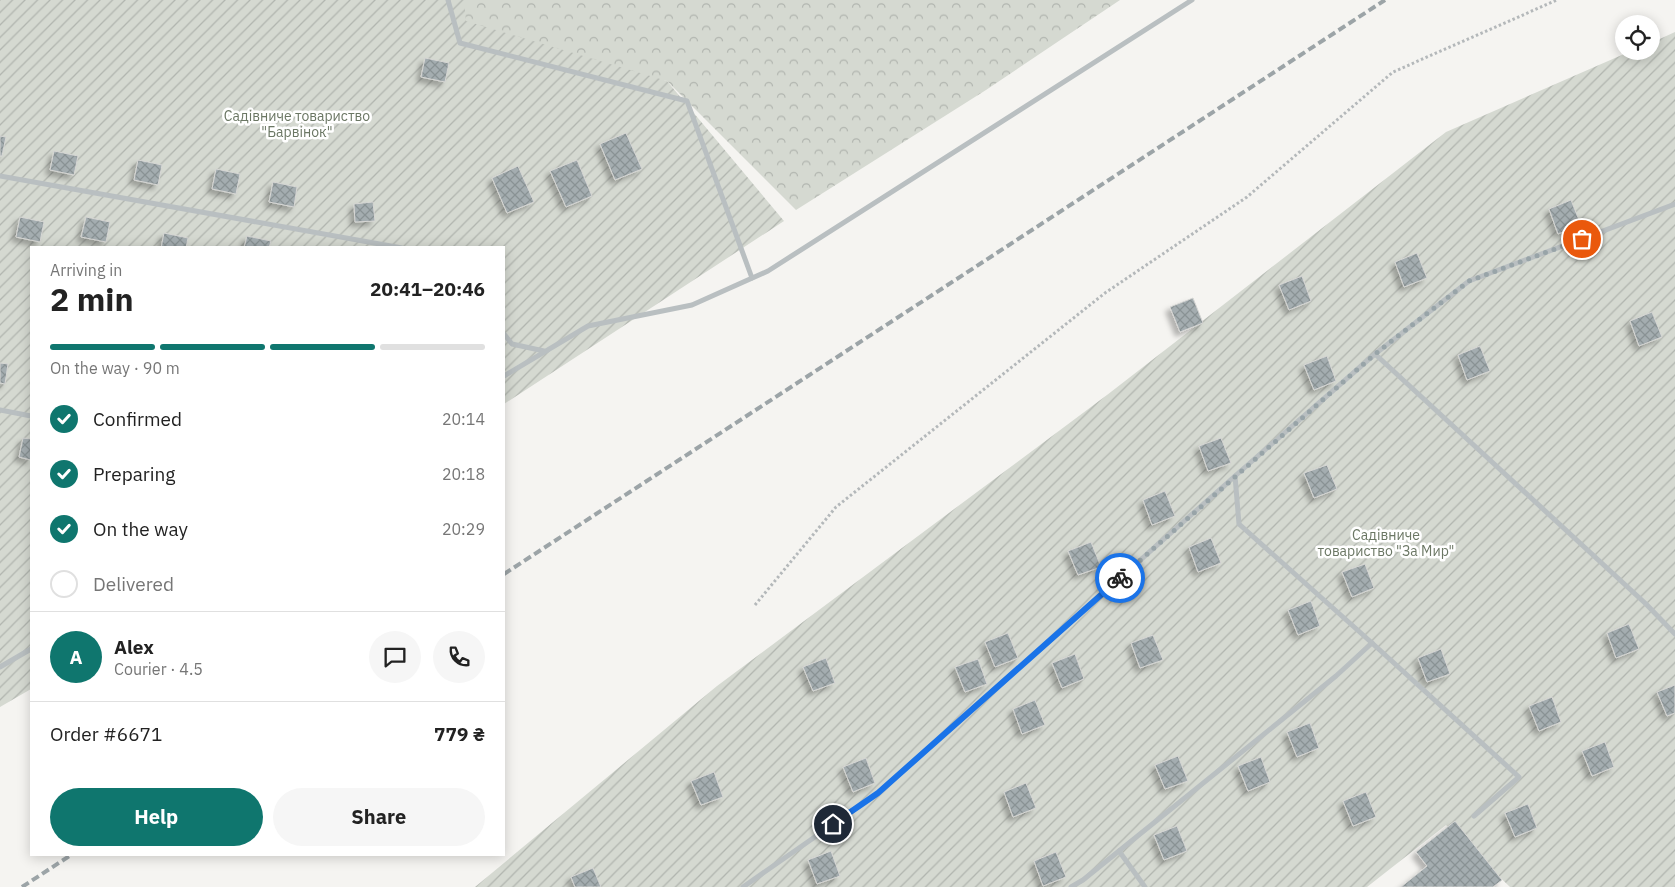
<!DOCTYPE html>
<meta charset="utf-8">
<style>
:root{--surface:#fff;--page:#f6f6f6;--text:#222;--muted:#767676;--line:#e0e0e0;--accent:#0f766e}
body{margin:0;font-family:"IBM Plex Sans",sans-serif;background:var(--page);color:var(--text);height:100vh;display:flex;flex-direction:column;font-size:19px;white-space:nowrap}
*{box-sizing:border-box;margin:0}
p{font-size:16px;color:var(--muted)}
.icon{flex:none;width:28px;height:28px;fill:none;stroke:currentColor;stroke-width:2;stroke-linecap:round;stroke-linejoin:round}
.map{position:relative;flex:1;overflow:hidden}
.sheet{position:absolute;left:30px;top:246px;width:475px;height:610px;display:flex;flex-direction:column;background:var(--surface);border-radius:0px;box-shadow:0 2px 12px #0003}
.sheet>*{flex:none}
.fabs{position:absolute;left:1615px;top:15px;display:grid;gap:10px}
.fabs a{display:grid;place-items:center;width:45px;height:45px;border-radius:50%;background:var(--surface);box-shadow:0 2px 12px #0003;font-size:25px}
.pin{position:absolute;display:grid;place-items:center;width:42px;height:42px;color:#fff;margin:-21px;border:2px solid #fff;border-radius:50%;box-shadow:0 1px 5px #0007}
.courier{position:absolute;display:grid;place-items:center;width:50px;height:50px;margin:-25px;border:4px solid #1a73e8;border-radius:50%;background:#fff;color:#222;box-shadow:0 1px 6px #0007}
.overview em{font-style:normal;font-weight:800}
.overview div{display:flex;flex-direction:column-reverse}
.overview{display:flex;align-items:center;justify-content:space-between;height:85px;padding:0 20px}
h1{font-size:32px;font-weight:800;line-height:38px}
.bar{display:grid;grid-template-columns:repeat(4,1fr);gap:8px 5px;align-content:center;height:60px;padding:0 20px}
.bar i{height:6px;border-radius:4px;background:var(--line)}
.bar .selected{background:var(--accent)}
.bar p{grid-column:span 4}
.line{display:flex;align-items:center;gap:12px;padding:0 20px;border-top:1px solid var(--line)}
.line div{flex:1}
.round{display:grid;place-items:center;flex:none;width:52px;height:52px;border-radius:26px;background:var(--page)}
ol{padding:0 20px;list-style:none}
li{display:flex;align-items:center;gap:15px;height:55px}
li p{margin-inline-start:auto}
li .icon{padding:5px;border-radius:50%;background:var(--accent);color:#fff;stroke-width:4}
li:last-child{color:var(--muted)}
li i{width:28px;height:28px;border:2px solid var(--line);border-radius:50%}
.button{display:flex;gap:10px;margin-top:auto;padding:10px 20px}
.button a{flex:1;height:58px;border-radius:30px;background:var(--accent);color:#fff;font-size:20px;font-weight:800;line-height:58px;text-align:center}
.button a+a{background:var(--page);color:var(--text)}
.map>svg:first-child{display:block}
.forest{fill:url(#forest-crowns)}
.garden{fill:url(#garden-furrows)}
.building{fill:url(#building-cross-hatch);stroke:#d6d6d4;filter:url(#shadow)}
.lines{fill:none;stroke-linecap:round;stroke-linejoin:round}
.path{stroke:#b4b8ba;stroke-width:3;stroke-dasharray:2.5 2.5;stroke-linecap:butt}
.minor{stroke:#b9bfc1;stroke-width:5}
.rail{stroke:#9ca4a7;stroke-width:4;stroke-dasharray:8 4;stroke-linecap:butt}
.done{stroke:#98a4a8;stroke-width:5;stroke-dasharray:0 9}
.route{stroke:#1a73e8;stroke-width:6}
.labels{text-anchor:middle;stroke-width:5;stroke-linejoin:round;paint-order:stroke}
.park-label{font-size:14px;fill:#6b7764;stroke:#fff}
</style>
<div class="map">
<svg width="1675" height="887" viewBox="0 0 1675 887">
<defs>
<pattern id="forest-crowns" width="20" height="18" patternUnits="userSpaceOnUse" patternTransform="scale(1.25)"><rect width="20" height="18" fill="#d5d9d1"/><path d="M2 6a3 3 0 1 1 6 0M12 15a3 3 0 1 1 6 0" fill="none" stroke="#b1b5af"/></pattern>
<pattern id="garden-furrows" width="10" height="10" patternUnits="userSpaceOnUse" patternTransform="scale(1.25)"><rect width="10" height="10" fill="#d5d9d1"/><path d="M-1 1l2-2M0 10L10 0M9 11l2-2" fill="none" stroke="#b1b5af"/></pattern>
<pattern id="building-cross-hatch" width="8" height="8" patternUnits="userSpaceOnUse" patternTransform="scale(1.25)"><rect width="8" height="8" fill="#a4adb0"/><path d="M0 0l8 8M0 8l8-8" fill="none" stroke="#899294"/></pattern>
<filter id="shadow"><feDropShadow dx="-4.5" dy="4.5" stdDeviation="2.5" flood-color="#0004"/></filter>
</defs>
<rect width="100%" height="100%" fill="#f5f4f1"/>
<polygon class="forest" points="229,0 1120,0 986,90 796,210 667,81"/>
<g class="garden">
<polygon points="0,0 464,0 466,21 667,81 784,221 504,404 504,248 31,248 31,689 0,707"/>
<polygon points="1675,32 1675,887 1510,887 1446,825 1367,887 475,887 717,686 1107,395 1446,132 1631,51 1651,51 1651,43"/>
</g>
<g class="building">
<polygon points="425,58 449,63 445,82 421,77"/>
<polygon points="626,133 642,169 615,180 600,144"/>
<polygon points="0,136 6,137 2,156 0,156"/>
<polygon points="54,151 78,156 74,175 50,170"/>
<polygon points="138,160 162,165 158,185 134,180"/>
<polygon points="577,160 592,196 566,207 550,171"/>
<polygon points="518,166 534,202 507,213 492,178"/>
<polygon points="216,169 240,174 236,194 212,189"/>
<polygon points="273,182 297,187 294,207 269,202"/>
<polygon points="1571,200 1581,225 1558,234 1549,209"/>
<polygon points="373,202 375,221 355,222 354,204"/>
<polygon points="20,217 44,222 40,242 16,237"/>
<polygon points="86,217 110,222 106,242 81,237"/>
<polygon points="164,233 188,238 186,248 161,248"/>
<polygon points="247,236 271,241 269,248 244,248"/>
<polygon points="1417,253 1427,278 1404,287 1395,262"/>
<polygon points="1302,276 1311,301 1289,310 1279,285"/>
<polygon points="1193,298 1203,323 1180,332 1170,307"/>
<polygon points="1652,312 1662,337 1639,346 1630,321"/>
<polygon points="1480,346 1490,371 1467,380 1458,355"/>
<polygon points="1327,356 1336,381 1314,390 1304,365"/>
<polygon points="0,363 8,364 5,384 0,383"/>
<polygon points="23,438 31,439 31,460 19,457"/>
<polygon points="1221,438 1231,463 1208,471 1199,446"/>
<polygon points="1327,465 1337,489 1314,498 1304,473"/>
<polygon points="1165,491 1175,516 1152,525 1143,500"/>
<polygon points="1211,538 1221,563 1198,572 1189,547"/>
<polygon points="1091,542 1101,567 1078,575 1068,551"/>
<polygon points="1365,564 1374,588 1352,597 1342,572"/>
<polygon points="1311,601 1320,626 1298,635 1288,610"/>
<polygon points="1629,624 1639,649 1616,658 1607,633"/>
<polygon points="1008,633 1018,658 995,667 985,642"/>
<polygon points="1153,635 1163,660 1140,668 1131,643"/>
<polygon points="1441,649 1450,674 1427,682 1418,658"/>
<polygon points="1075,654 1084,679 1062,688 1052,663"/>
<polygon points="826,658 835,683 813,691 803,667"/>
<polygon points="978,659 987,684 965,692 955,667"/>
<polygon points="1675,685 1675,713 1667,716 1657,692"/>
<polygon points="1552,697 1561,722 1539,731 1529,706"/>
<polygon points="1035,700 1045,725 1022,734 1013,709"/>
<polygon points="1310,723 1319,748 1297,757 1287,732"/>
<polygon points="1605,742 1614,767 1592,776 1582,751"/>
<polygon points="1178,756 1188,781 1165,789 1155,765"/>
<polygon points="1261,757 1270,782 1248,791 1238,766"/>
<polygon points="866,758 875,783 853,792 843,767"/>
<polygon points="714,772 723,797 701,805 691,781"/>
<polygon points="1026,783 1036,808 1013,817 1004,792"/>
<polygon points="1366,792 1376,817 1353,826 1343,801"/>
<polygon points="1528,804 1537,828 1515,837 1505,813"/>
<polygon points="1455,821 1502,880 1493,887 1401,887 1427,866 1416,852"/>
<polygon points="1177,826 1187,851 1164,860 1154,835"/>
<polygon points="831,851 840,876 817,884 808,860"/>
<polygon points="1056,852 1066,877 1043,886 1034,861"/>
<polygon points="593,868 601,887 575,887 571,877"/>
</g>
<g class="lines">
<polyline class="path" points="755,605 836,507 1105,293 1247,197 1393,72 1557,0"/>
<g class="minor">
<polyline points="448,0 460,43 687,101 752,278"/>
<polyline points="0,176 402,248"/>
<polyline points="504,334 512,344 544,351"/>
<polyline points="1375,354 1646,604 1675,634"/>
<polyline points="504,376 588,326 692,305 768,271 1192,0"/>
<polyline points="0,410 31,416"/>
<polyline points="1372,643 1519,777 1474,816"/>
<polyline points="0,667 31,649"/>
<polyline points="1119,851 1145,887"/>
<polyline points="743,887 878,793 1235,476 1375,354 1469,281 1675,204"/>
<polyline points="1071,887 1083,880 1336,676 1372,643 1239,524 1235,476"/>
</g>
<g class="rail">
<polyline points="504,574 1385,0"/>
<polyline points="22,887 71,855"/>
</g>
</g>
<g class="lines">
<polyline class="done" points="1120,578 1375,354 1469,281 1582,239"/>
<polyline class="route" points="833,824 878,793 1120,578"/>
</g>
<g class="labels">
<g class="park-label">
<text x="297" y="121">Садівниче товариство<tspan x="297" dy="16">"Барвінок"</tspan></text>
<text x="1386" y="540">Садівниче<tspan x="1386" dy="16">товариство "За Мир"</tspan></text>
</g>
</g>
</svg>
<div class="fabs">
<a><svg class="icon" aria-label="locate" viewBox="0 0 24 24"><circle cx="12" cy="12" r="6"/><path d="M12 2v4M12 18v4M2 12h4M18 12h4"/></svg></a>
</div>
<div class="pin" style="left:1582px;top:239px;background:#ea580c"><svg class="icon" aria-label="bag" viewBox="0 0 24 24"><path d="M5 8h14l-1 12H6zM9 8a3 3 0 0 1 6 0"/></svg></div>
<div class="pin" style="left:833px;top:824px;background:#1f2937"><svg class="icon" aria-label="home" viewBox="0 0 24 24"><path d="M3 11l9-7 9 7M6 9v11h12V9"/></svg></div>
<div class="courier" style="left:1120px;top:578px"><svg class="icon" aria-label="bike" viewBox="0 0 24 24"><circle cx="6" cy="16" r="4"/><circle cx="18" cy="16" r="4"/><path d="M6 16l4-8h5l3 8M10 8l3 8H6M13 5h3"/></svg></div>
<section class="sheet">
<div class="overview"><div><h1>2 min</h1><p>Arriving in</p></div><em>20:41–20:46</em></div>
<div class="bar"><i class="selected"></i><i class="selected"></i><i class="selected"></i><i></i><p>On the way · 90 m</p></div>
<ol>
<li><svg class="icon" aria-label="check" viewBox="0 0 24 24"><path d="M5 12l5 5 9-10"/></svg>Confirmed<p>20:14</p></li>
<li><svg class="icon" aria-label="check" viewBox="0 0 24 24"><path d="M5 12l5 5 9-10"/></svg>Preparing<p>20:18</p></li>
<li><svg class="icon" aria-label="check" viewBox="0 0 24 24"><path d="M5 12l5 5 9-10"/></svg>On the way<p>20:29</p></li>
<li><i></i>Delivered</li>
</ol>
<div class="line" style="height:90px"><b class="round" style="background:var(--accent);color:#fff">A</b><div><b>Alex</b><p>Courier · 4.5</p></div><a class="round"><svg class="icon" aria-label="chat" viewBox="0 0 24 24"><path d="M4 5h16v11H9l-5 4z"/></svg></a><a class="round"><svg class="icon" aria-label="phone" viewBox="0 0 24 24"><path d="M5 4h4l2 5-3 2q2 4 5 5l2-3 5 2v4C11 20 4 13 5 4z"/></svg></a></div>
<div class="line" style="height:65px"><div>Order #6671</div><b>779 ₴</b></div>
<div class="button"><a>Help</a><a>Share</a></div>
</section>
</div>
